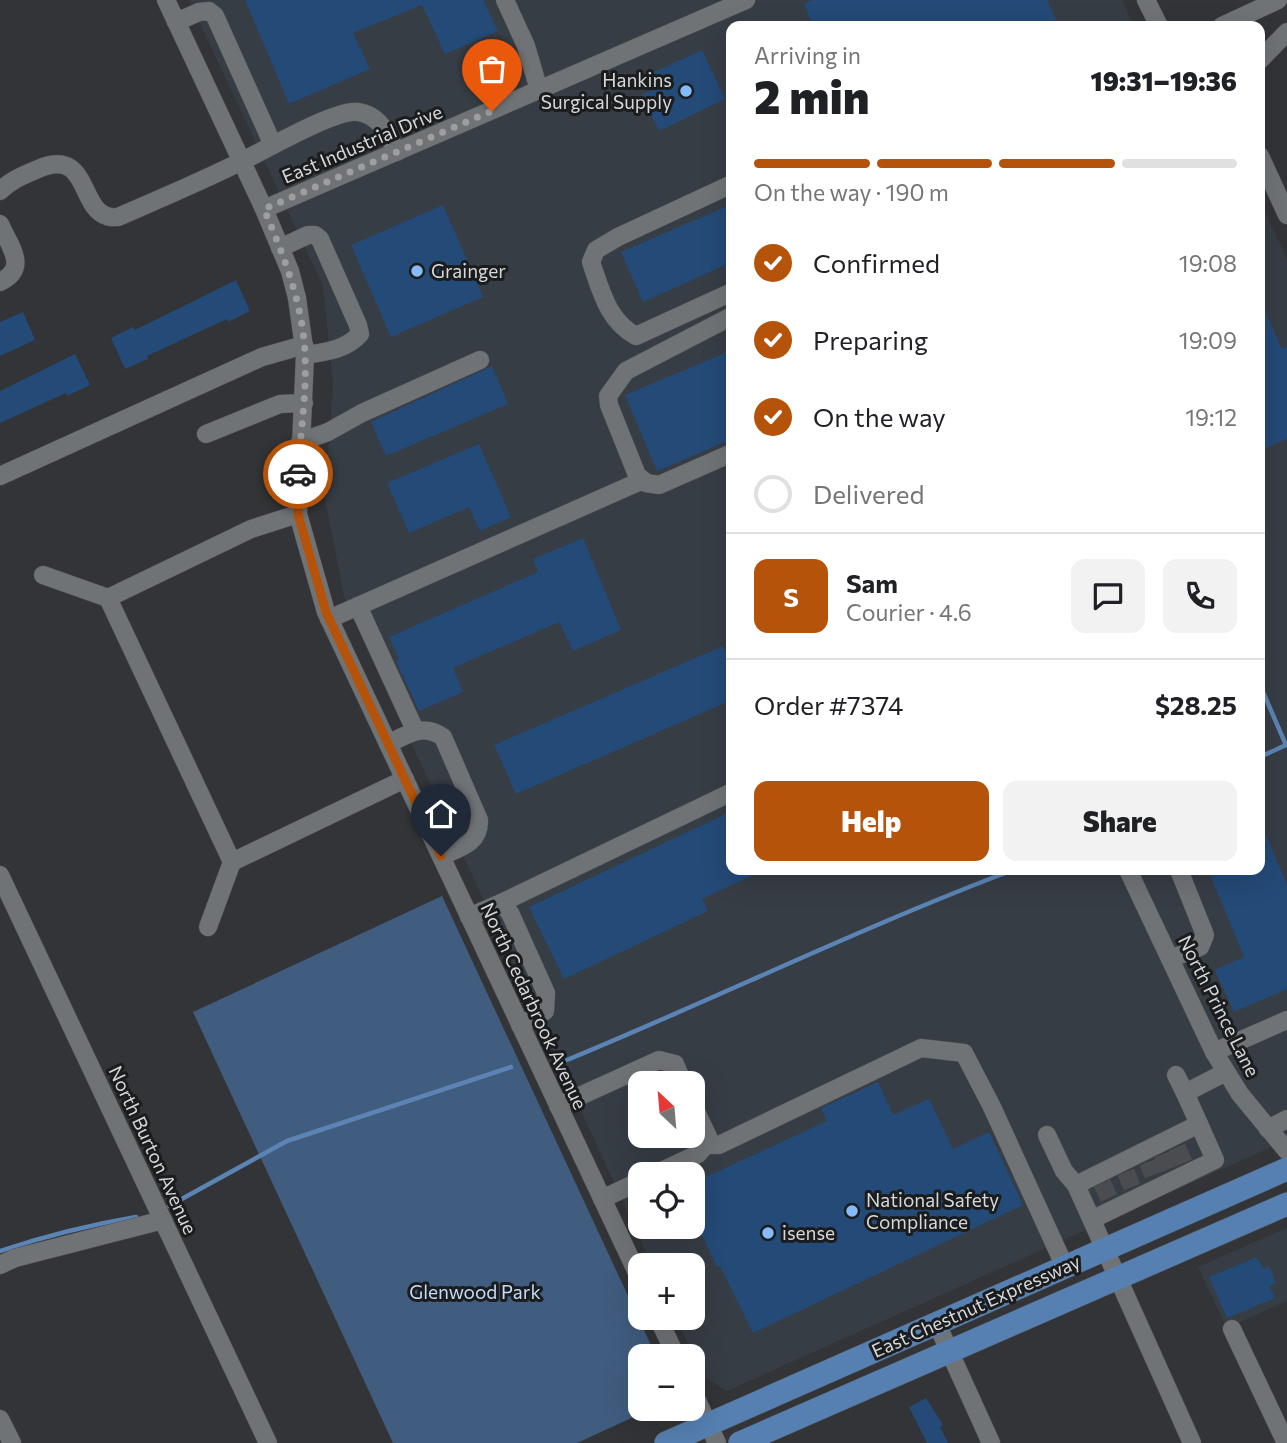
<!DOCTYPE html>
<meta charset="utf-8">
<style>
:root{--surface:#fff;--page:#f2f2f2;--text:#202124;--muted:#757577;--line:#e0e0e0;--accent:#b45309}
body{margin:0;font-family:Commissioner,sans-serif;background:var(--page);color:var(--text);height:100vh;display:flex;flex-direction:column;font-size:26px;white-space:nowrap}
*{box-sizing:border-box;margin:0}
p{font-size:23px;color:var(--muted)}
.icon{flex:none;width:38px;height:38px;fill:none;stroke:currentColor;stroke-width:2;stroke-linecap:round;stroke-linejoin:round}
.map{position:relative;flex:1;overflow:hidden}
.side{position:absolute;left:726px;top:21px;width:539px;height:854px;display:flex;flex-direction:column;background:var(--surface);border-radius:14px;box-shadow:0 7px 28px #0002}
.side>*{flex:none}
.needle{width:46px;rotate:334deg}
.tools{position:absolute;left:628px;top:1071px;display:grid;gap:14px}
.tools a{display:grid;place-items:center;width:77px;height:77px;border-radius:14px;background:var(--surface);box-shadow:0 7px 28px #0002;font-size:35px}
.pin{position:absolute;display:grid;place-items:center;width:60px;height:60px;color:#fff;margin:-72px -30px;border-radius:50% 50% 50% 0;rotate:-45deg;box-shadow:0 0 7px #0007}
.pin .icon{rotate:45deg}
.courier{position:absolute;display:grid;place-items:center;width:70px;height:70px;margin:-35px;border:5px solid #b45309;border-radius:50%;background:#fff;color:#222;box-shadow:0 2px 9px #0007}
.summary em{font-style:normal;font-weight:800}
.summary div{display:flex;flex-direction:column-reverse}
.summary{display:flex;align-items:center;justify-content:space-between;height:119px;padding:0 28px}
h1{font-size:46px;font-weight:800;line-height:52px}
.bar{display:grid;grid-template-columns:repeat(4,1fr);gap:10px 7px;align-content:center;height:84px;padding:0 28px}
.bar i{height:9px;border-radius:5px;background:var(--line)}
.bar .selected{background:var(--accent)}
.bar p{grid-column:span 4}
.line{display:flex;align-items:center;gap:18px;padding:0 28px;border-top:2px solid var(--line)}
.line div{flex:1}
.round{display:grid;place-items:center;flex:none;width:74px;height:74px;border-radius:14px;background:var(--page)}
ol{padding:0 28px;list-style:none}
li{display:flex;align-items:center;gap:21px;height:77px}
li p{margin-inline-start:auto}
li .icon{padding:7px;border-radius:50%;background:var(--accent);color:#fff;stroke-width:4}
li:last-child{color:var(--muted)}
li i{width:38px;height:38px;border:4px solid var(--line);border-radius:50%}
.cta{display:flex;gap:14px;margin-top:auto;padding:14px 28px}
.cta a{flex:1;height:80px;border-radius:14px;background:var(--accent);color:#fff;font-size:28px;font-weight:800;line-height:80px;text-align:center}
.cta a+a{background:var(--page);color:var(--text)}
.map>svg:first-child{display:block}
.built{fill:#373d45;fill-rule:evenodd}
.green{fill:#405c7f}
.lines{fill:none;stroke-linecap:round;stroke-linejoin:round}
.stream{stroke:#5b84b4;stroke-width:4.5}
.building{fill:#244a77}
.minor-tunnel{stroke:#4a4c4f;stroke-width:18;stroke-dasharray:18 9;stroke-linecap:butt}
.minor-casing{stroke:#4e5052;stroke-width:19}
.major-casing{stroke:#4e5052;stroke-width:24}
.minor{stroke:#707376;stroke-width:18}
.major{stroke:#5680b1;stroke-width:23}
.done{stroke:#9c9ea0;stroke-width:7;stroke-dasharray:0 12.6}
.route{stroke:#b45309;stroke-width:9}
.poi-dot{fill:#86bbfb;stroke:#1b1c1d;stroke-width:2.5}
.labels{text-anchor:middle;stroke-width:6;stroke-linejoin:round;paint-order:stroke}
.poi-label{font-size:19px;fill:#d5d7d9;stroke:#1b1c1d;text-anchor:start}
.street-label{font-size:19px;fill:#d5d7d9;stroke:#1b1c1d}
.park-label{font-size:19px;fill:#c5dcf9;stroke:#1b1c1d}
</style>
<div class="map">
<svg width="1287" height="1443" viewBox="0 0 1287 1443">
<rect width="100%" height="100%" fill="#323437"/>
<g class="built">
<path d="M 189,0 L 1122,0 L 1134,26 L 732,26 L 732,870 L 1260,870 L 1260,202 L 1287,259 L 1287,1140 L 727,1391 L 703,1376 L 676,1318 L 693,1318 L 693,1265 L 652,1265 L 344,597 L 325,499 L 333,384 L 323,286 ZM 640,1083 L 693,1083 L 693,1136 L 640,1136 ZM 640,1174 L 693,1174 L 693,1227 L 640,1227 Z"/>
<polygon points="1287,1228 1287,1301 1238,1323 1225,1324 1198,1267"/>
</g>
<polygon class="green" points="442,896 656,1356 640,1356 640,1409 651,1409 577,1443 393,1443 193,1012"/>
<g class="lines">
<g class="stream">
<polyline points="1260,685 1286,745 1260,757"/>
<path d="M 567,1060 C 717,998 862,927 1013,870"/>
<polyline points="169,1206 287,1141 511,1067"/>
<path d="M 0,1251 C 45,1236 89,1225 136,1217"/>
</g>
</g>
<g class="building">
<polygon points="245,0 483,0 498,31 445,54 422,5 353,33 370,69 289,104"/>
<polygon points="812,0 1047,0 1059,26 813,26 804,4"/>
<polygon points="702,50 725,99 659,131 641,95 659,87 652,73"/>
<polygon points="732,204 732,262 643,302 621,252"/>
<polygon points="443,205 483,297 391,337 351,245"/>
<polygon points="236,280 250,311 228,322 227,319 147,356 148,359 125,369 111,338 133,327 135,330"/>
<polygon points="1260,300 1282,349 1287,347 1287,439 1260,450"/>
<polygon points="23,312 35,340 0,356 0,322"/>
<polygon points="732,350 732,439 657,471 625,395"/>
<polygon points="75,354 90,385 67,396 66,393 0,423 0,391"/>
<polygon points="492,366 508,404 386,456 371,422"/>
<polygon points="479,444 511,517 480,531 469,507 409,533 387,483"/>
<polygon points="583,538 621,630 573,651 559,622 453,668 463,692 419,711 396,661 399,659 389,637 538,572 533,559"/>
<polygon points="723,646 732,666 732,700 516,794 494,745"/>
<polygon points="732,811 732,870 764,870 702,899 708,911 564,979 529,907"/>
<polygon points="1260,821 1287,885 1287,989 1234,1012 1215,970 1244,957 1208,870 1260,870"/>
<polygon points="878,1082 893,1115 929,1099 953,1149 989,1132 1023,1205 753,1333 720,1266 717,1267 693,1216 693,1183 827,1121 821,1108"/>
<polygon points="1257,1257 1263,1269 1269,1266 1276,1283 1269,1286 1275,1298 1227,1318 1209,1277"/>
<polygon points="926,1398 943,1425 940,1427 948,1443 927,1443 909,1407"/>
</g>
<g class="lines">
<g class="minor-tunnel">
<polyline points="1177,1147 1184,1163"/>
<polyline points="1163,1154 1169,1169"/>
<polyline points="1148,1162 1153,1175"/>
<polyline points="1126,1172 1132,1187"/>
<polyline points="1102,1183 1109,1198"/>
</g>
<g class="minor-casing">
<g id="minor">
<polyline points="166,0 264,209 290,271 297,298 305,355 298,514 326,612 640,1279"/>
<polyline points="505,0 526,46 539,90"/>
<polyline points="1146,0 1159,26"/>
<polyline points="176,22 199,12 209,11 215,16 273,145"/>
<polyline points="1222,26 1278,0"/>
<polyline points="1260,60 1287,32"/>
<polyline points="1260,156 1287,215"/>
<path d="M 732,184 L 618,237 L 596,250 L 591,262 C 601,291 608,321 636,336 L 732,292"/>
<path d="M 0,191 C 11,180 24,175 38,169 C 89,147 79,208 107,216 C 110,218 114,217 118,217 C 159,199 200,182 240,162 C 264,151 335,109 358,112 C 380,115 387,134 397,152"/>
<polyline points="264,209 746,0"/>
<path d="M 0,224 C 10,247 29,268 0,282"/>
<path d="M 280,248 L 308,235 L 315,235 L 320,239 L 358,325 L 360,334 C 346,350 325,352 305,355"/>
<polyline points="732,316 626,371 608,396 609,405 637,475 646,483 659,485 732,453"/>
<polyline points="206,434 280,404 304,403"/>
<polyline points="300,442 328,432 362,413 480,360"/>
<polyline points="0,476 262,357 304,345"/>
<polyline points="298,514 251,529 108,598 232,862 405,779"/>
<polyline points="43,575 108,598"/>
<polyline points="358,606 415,730"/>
<polyline points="329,619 643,480"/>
<path d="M 388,744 C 408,734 423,723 443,737 L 479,820 C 480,844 459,848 441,856"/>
<polyline points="1128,870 1214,1052 1240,1094 1287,1151"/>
<polyline points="0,875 268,1443"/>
<polyline points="501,903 732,792"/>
<polyline points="469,917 501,903 510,913 546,993 545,1011 520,1025"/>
<polyline points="208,927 232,862"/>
<polyline points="1170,959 1200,947 1205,935 1179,870"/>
<polyline points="1214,1052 1287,1020"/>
<polyline points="1176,1075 1185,1093"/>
<polyline points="558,1106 659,1060 675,1064 683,1083"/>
<polyline points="1268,1129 1287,1119"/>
<polyline points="1047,1135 1064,1171 1076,1185"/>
<polyline points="707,1145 719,1145 921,1048 964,1053 992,1107 1065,1267"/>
<polyline points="655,1174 698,1154 710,1141 693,1105"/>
<polyline points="602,1199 640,1181"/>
<polyline points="1093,1219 1215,1160 1199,1124"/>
<polyline points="0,1265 15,1258 163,1220"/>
<polyline points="658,1318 676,1356"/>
<polyline points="937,1324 991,1443"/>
<polyline points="1232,1329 1286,1443"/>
<polyline points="693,1392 717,1443"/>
<polyline points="0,1419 12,1443"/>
<polyline points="1192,1443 1076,1185 1199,1124 1185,1093 1226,1072"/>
</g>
</g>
<g class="major-casing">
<g id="major">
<polyline points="666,1443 1287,1169"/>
<polyline points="740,1443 1287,1204"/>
</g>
</g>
<use href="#minor" class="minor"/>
<use href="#major" class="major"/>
</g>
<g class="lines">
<path class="done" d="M 298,474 C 300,434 307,394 305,355 C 303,303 284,257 264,209 L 492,111"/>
<polyline class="route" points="298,474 298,514 326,612 441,856"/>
</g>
<g class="poi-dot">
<circle cx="686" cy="91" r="7"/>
<circle cx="417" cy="271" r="7"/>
<circle cx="852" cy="1211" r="7"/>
<circle cx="768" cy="1233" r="7"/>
</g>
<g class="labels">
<g class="poi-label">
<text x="672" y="87" text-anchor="end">Hankins<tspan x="672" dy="22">Surgical Supply</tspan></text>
<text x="431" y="278">Grainger</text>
<text x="866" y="1207">National Safety<tspan x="866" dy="22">Compliance</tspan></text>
<text x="782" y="1240">isense</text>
</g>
<g class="street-label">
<text transform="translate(362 144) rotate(-23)" y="7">East Industrial Drive</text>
<text transform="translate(534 1006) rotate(65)" y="7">North Cedarbrook Avenue</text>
<text transform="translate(1219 1006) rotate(63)" y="7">North Prince Lane</text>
<text transform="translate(153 1150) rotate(65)" y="7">North Burton Avenue</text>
<text transform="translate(976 1306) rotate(-24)" y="7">East Chestnut Expressway</text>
</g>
<g class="park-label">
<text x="475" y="1299">Glenwood Park</text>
</g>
</g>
</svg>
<div class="tools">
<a><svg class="needle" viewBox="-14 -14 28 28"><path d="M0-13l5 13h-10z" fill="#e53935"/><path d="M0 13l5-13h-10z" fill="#757577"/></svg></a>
<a><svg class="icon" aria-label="locate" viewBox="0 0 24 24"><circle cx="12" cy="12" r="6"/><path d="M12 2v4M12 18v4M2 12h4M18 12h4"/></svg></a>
<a>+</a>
<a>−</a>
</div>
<div class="pin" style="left:492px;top:111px;background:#ea580c"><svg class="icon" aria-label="bag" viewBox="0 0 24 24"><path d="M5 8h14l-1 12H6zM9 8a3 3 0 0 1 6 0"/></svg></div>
<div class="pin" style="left:441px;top:856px;background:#1f2937"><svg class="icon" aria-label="home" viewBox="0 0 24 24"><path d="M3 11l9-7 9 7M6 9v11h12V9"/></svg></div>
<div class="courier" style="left:298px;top:474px"><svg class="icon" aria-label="car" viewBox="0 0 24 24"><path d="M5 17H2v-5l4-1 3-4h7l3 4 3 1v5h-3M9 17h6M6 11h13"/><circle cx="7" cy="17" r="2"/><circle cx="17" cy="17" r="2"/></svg></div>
<section class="side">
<div class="summary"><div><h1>2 min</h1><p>Arriving in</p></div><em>19:31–19:36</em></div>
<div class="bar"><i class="selected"></i><i class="selected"></i><i class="selected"></i><i></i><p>On the way · 190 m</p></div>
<ol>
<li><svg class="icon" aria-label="check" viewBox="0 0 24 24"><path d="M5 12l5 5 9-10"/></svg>Confirmed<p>19:08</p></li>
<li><svg class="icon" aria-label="check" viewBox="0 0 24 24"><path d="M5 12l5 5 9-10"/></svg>Preparing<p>19:09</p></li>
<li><svg class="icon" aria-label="check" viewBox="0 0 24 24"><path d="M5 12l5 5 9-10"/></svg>On the way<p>19:12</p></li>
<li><i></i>Delivered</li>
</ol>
<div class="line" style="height:126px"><b class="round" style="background:var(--accent);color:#fff">S</b><div><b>Sam</b><p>Courier · 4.6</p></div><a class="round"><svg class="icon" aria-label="chat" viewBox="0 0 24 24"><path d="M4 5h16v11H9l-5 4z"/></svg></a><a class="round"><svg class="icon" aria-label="phone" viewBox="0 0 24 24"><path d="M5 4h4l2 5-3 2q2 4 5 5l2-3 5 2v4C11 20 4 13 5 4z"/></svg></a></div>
<div class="line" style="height:91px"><div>Order #7374</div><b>$28.25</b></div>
<div class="cta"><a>Help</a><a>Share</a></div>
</section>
</div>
